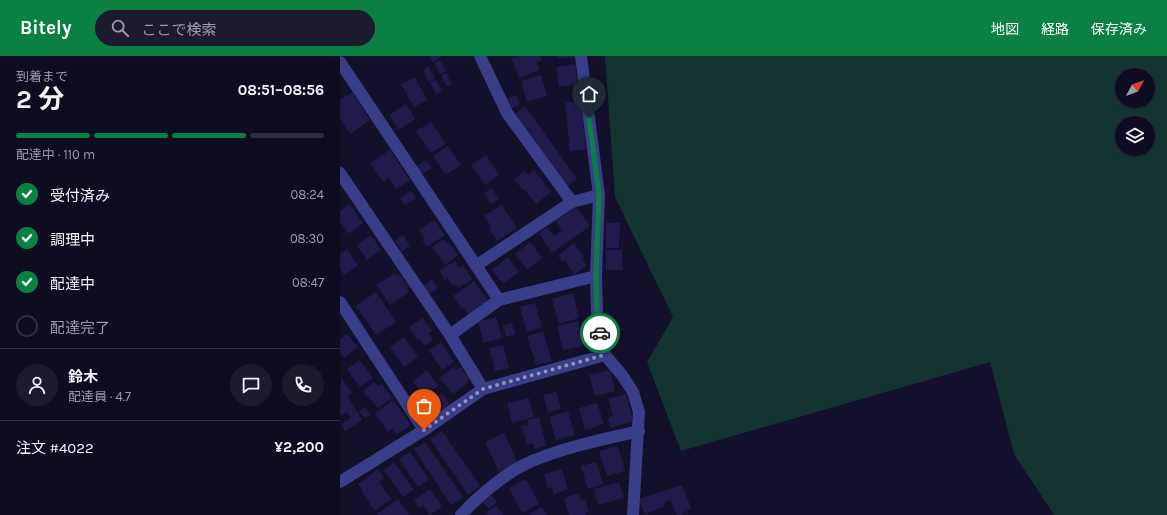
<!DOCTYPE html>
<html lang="ja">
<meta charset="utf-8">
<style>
:root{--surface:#0e0c20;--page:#1c1a2d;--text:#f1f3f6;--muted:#9b9ba5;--line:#2e2c3e;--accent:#0b8043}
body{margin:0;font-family:Karla,"Noto Sans JP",sans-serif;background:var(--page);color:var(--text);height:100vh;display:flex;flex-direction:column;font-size:15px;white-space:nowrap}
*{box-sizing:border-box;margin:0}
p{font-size:13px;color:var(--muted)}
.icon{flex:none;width:22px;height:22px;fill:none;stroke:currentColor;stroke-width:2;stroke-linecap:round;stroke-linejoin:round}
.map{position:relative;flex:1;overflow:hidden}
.sheet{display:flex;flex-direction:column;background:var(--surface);width:340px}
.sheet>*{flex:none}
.needle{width:26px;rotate:49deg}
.fabs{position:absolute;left:775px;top:12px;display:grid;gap:8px}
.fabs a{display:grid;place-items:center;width:40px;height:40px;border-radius:50%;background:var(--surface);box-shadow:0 1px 3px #0004,0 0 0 1px var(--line);font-size:20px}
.pin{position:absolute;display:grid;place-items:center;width:34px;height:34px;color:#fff;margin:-41px -17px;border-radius:50% 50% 50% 0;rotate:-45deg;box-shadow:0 0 4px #0007}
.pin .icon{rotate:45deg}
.courier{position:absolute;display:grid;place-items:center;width:40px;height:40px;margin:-20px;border:3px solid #0b8043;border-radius:50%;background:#fff;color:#222;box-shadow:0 1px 5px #0007}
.summary em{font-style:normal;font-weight:700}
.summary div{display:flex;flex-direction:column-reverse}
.summary{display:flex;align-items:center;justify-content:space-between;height:68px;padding:0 16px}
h1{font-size:26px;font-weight:700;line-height:30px}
.bar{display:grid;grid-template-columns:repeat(4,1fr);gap:6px 4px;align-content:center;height:48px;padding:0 16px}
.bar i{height:5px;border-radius:3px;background:var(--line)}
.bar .on{background:var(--accent)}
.bar p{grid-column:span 4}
.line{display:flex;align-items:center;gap:10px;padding:0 16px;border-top:1px solid var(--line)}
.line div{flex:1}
.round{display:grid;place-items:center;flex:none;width:42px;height:42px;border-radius:21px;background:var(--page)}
ol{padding:0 16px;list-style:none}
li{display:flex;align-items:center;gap:12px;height:44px}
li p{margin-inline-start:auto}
li .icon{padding:4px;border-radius:50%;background:var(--accent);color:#fff;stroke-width:4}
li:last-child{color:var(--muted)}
li i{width:22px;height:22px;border:2px solid var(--line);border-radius:50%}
header{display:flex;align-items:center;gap:24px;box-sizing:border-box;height:56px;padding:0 20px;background:var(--accent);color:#fff}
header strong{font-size:19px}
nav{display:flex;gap:22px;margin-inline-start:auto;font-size:14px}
.search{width:280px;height:36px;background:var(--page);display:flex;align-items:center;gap:10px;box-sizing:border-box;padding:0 14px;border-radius:22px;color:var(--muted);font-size:15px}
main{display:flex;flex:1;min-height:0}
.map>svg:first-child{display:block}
.green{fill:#133430;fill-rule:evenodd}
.building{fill:#211b4b}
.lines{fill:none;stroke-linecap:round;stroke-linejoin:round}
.minor{stroke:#3a3e89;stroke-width:12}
.done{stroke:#9392b4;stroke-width:4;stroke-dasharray:0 7.2}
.route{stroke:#0b8043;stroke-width:5}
</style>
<header>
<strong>Bitely</strong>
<div class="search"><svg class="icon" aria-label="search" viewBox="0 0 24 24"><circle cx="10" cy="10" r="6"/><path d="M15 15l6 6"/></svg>ここで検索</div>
<nav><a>地図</a><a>経路</a><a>保存済み</a></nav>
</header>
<main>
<section class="sheet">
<div class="summary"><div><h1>2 分</h1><p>到着まで</p></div><em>08:51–08:56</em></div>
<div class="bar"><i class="on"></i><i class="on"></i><i class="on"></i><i></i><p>配達中 · 110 m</p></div>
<ol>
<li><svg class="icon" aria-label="check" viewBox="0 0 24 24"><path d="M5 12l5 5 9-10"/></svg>受付済み<p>08:24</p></li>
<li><svg class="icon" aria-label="check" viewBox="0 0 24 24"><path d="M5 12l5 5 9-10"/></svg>調理中<p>08:30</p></li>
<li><svg class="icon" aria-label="check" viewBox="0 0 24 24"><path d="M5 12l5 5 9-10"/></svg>配達中<p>08:47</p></li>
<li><i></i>配達完了</li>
</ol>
<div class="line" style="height:72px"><a class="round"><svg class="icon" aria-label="person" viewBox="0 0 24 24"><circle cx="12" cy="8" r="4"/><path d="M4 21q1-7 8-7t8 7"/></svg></a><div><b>鈴木</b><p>配達員 · 4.7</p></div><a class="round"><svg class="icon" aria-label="chat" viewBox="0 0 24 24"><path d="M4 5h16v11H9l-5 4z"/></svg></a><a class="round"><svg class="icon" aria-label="phone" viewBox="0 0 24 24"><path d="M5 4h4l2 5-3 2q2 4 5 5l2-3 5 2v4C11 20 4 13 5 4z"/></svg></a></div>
<div class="line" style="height:52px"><div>注文 #4022</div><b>¥2,200</b></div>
</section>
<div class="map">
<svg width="827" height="459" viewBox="0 0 827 459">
<rect width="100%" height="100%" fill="#12102a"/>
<path class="green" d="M 265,0 L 827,0 L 827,459 L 714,459 L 674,398 L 650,306 L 341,395 L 307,306 L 333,261 L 275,141 ZM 782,19 L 808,19 L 808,45 L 782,45 ZM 782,67 L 808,67 L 808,93 L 782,93 Z"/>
<g class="building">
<polygon points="90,0 100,0 101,1 93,6"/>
<polygon points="178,0 200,0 202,4 197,6 200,14 179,22 172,3"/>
<polygon points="217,0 235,0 235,1 217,3"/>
<polygon points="100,4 106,15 100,18 94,7"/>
<polygon points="235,8 238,28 219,31 216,11"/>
<polygon points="89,11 95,22 89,26 83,14"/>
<polygon points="106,17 112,28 107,31 101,20"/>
<polygon points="201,19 207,40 187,46 181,25"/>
<polygon points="75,21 87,44 74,51 61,28"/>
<polygon points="96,24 102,35 96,38 90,27"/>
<polygon points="12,36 30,64 10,78 0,63 0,44"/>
<polygon points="176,39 180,48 171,53 166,44"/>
<polygon points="241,45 246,94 230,95 225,47"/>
<polygon points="66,48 75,63 59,74 49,59"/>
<polygon points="185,50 237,123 227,130 175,58"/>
<polygon points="91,66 106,88 91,97 76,75"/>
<polygon points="108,90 121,109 106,119 93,100"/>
<polygon points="50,94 70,124 56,133 49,122 43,126 30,107"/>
<polygon points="146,99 159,119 145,129 131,109"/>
<polygon points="86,104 92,112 81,119 76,111"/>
<polygon points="194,114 211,136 196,148 184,133 183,134 174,123 185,115 188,119"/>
<polygon points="151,132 159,143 151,148 144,137"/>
<polygon points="71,135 76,142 65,149 60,142"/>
<polygon points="9,148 23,167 9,178 0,166 0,155"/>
<polygon points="162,149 177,172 157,185 149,172 151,170 144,160"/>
<polygon points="236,151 250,170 212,197 199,177 208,171 214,180 222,174 216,165"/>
<polygon points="94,164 105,179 87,191 82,184 85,183 79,174"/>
<polygon points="266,167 280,167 279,192 266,192"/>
<polygon points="31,179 41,194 27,204 17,189"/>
<polygon points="63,179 70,190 62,195 55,185"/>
<polygon points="104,183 107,188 109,187 118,199 105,209 92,191"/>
<polygon points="190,186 202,202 187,214 175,198"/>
<polygon points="234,187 244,201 242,203 247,209 234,219 225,204 223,206 218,200"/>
<polygon points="7,193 18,210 4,219 0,213 0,198"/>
<polygon points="266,194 282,194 283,214 266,214"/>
<polygon points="168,201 179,216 163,228 152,214"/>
<polygon points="115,205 119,212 123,209 132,224 118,232 116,228 113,230 108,222 105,224 100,214"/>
<polygon points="55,217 58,220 60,218 69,231 66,233 69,236 50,249 37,229"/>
<polygon points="92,223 98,232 89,238 83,230"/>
<polygon points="134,225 148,246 128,259 124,252 122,253 113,240"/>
<polygon points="36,236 56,266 36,279 16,250"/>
<polygon points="233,237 239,262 219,268 212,243"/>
<polygon points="195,247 202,271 187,276 180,251"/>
<polygon points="156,261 162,282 144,287 138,266"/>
<polygon points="83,262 92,275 88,277 93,284 84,290 79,283 77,284 69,271"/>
<polygon points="238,265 244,290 223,294 217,270"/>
<polygon points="172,267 175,278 166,281 163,269"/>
<polygon points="203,276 212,305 196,309 187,280"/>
<polygon points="7,278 18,291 4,302 0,297 0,283"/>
<polygon points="64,281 78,301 64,311 50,291"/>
<polygon points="101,286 114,306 102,314 89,294"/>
<polygon points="163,289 169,312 155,315 149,292"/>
<polygon points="20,304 33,322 20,331 7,313"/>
<polygon points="114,311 116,314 120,311 129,323 126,326 127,328 113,338 100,322"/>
<polygon points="87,314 98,330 84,340 73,325"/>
<polygon points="270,314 275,335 255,340 249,319"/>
<polygon points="1,321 12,337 7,340 22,364 5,375 1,369 11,362 7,356 1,360 0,358"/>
<polygon points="34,326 38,330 42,328 52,342 38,352 32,344 31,345 23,335"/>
<polygon points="216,336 221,353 208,356 203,339"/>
<polygon points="102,337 110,348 103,354 95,343"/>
<polygon points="286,338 293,365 271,372 268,362 273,360 268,343"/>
<polygon points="189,342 194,361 172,367 167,347"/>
<polygon points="53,344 71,369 56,379 52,373 48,376 35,357"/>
<polygon points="257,347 264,368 245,374 239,352"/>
<polygon points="25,351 30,359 25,362 19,355"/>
<polygon points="228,355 235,379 216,384 209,361"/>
<polygon points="199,361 206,390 194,393 193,387 187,389 182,370 188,369 187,364"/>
<polygon points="102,375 140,430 128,439 90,383"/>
<polygon points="164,377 178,407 159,416 145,386"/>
<polygon points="85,386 123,441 111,449 74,393"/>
<polygon points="278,390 285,415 267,420 259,395"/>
<polygon points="70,396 89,423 78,431 59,403"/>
<polygon points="54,406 74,434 63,441 44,414"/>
<polygon points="256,406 263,428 248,433 241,410"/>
<polygon points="38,413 44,422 39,426 51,443 35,455 22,436 23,435 18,428"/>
<polygon points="222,413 228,433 214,438 212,432 208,433 204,418"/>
<polygon points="186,423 199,448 182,457 169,432"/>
<polygon points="279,426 284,442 258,449 254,433"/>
<polygon points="342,429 351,452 341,459 337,459 330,443 324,447 325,450 305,458 299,443"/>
<polygon points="90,433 102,451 90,459 83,449 79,452 74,444"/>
<polygon points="239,437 241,444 245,443 249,456 246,457 246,459 229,459 224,442"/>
<polygon points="151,439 157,446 149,453 142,446"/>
<polygon points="58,443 69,459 37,459 37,458"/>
<polygon points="156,449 164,459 144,459"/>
<polygon points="202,451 207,459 188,459"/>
</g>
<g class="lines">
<g class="minor">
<polyline points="140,0 167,57 232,146"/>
<polyline points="241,0 259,139 256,220 257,256 265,299 282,319 293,336 299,356 293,459"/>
<polyline points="0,6 159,244"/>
<polyline points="0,117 110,279 143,333"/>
<polyline points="137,209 232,146 259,139"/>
<polyline points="0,246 84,374"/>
<polyline points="110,279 159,244 256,220"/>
<polyline points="0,426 84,374 143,333 265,299"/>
<path d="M 121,459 C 138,440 168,415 192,405 C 226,391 263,383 299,375"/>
</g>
</g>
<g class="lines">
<polyline class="done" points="84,374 143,333 264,299 260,277"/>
<polyline class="route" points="249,62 259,139 256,220 257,256 260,277"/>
</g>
</svg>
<div class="fabs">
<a><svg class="needle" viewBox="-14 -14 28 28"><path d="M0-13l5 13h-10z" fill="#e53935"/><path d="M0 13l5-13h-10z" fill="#9b9ba5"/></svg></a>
<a><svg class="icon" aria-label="layers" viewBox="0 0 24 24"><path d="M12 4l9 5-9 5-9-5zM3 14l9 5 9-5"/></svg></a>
</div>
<div class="pin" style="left:84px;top:374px;background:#ea580c"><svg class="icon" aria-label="bag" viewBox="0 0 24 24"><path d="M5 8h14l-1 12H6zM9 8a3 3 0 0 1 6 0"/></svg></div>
<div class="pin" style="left:249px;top:62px;background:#1f2937"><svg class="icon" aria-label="home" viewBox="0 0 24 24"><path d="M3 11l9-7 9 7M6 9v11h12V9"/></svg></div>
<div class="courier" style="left:260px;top:277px"><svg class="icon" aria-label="car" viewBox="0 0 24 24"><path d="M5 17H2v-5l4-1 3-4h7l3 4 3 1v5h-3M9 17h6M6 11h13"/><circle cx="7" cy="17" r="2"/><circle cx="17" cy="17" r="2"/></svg></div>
</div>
</main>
